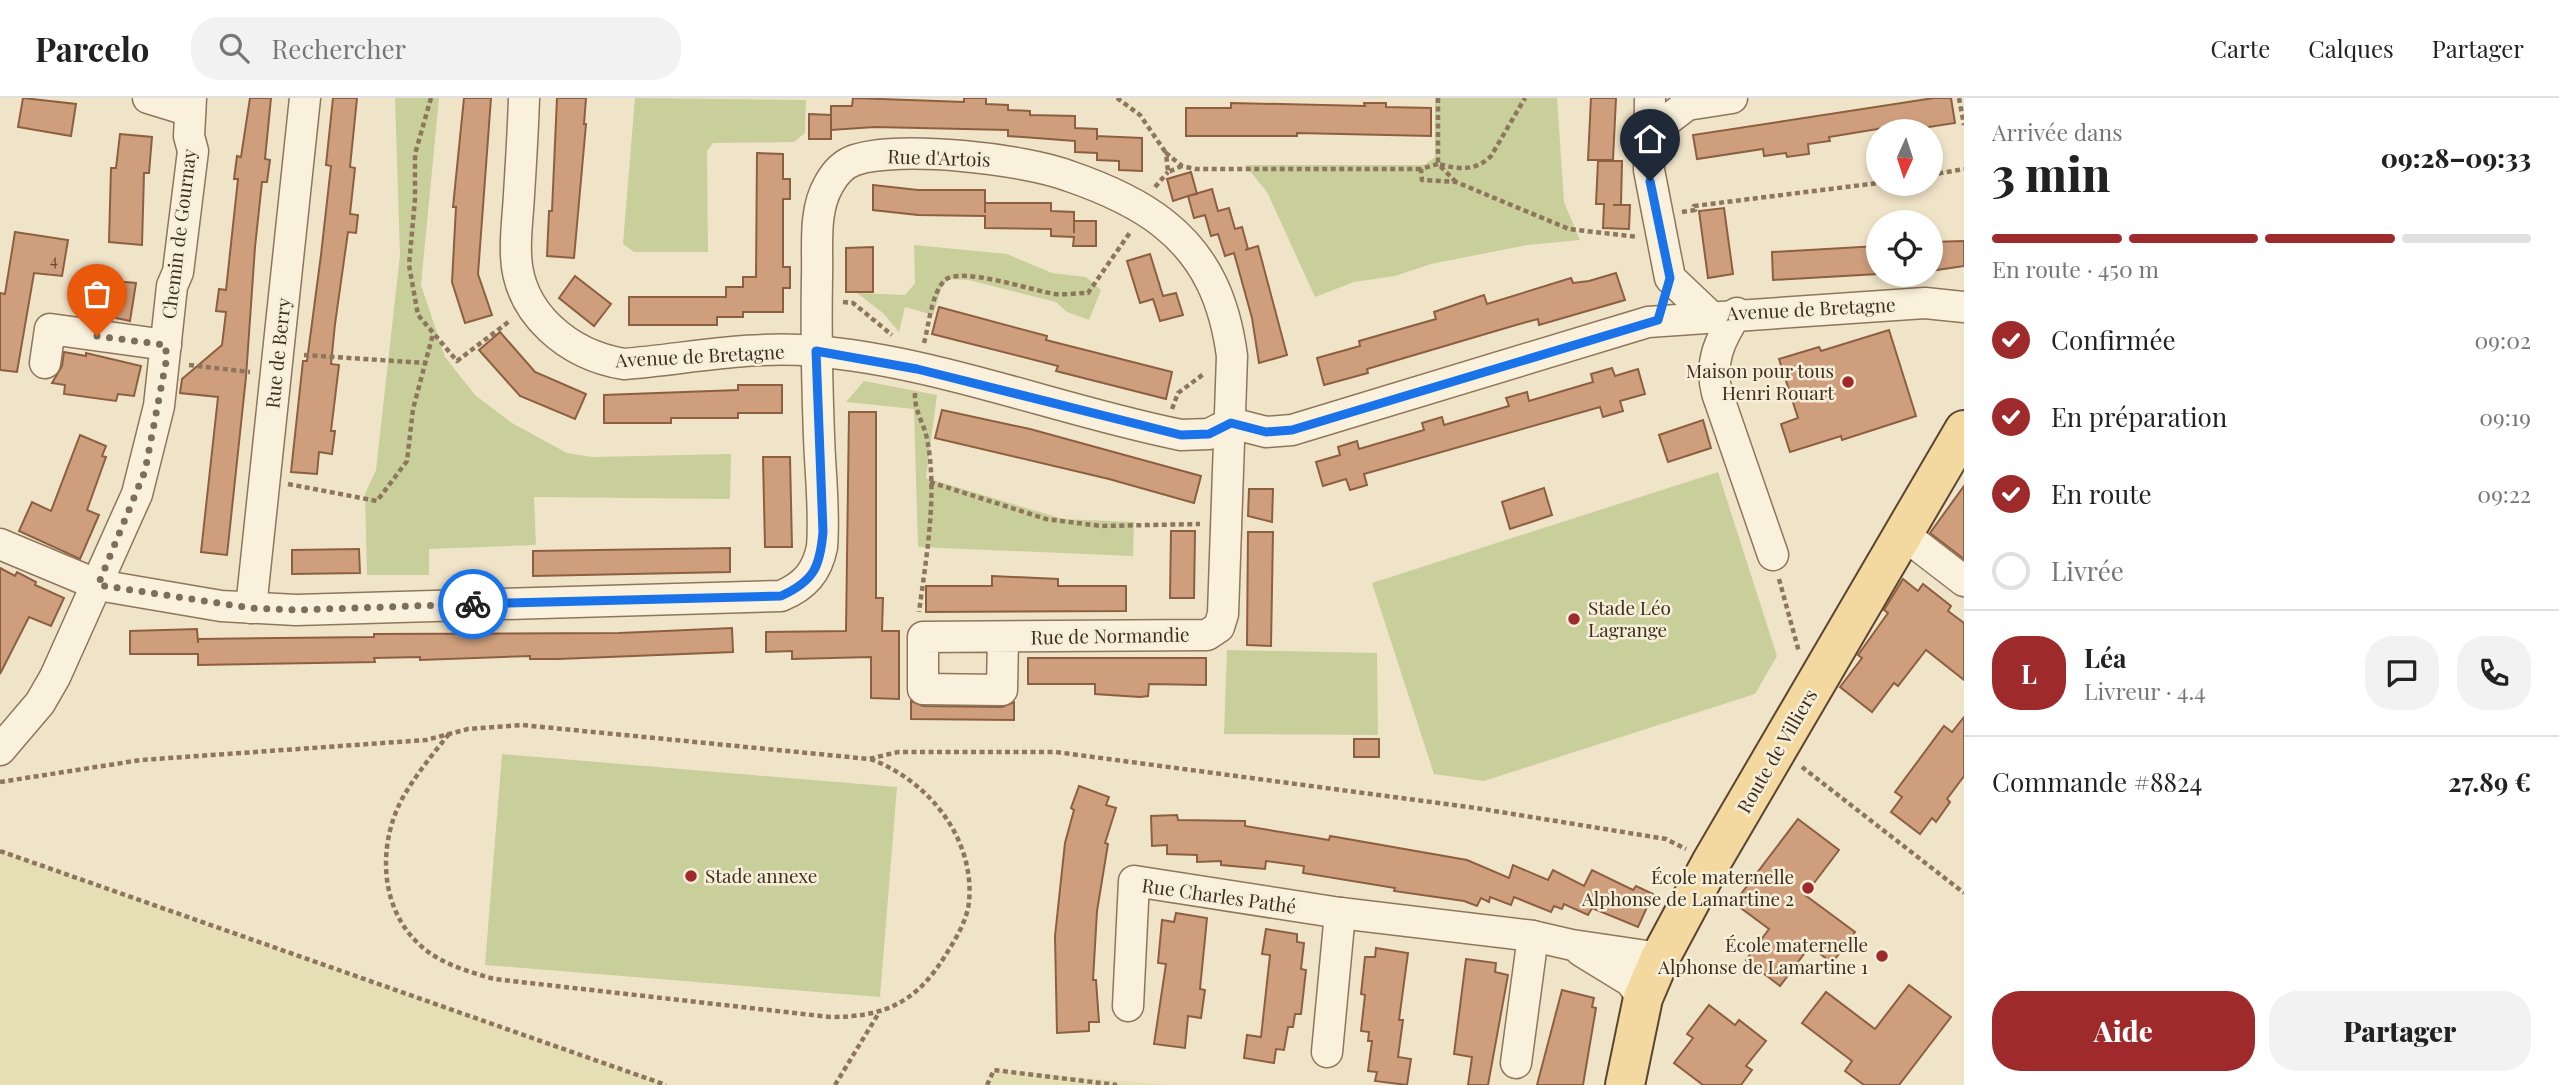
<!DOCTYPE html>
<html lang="fr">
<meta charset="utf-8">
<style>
:root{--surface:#fff;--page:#f2f2f2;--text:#222;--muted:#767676;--line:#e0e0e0;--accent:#9e2a2b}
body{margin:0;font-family:"Playfair Display",serif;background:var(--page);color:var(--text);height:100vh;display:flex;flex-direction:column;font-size:26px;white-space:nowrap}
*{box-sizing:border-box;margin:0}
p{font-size:23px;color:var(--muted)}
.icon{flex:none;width:38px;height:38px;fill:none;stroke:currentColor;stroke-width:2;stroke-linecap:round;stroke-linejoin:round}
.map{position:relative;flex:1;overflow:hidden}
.panel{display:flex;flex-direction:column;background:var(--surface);width:595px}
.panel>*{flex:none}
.needle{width:46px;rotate:183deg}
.buttons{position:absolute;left:1866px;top:21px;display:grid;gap:14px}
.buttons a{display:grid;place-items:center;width:77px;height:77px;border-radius:50%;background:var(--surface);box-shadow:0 4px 10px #0003;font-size:35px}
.pin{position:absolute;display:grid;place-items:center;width:60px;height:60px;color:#fff;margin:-72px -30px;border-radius:50% 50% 50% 0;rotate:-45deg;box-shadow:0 0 7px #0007}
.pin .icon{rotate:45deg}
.courier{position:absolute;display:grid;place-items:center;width:70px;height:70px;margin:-35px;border:5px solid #1a73e8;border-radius:50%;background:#fff;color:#222;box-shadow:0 2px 9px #0007}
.summary em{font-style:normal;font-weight:800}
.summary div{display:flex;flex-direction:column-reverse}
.summary{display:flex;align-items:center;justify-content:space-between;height:119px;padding:0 28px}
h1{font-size:46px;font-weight:800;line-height:52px}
.bar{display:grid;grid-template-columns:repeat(4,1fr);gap:10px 7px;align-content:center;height:84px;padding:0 28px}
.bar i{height:9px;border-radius:5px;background:var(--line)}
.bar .current{background:var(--accent)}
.bar p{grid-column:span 4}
.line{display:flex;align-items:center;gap:18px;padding:0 28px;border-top:2px solid var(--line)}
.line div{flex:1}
.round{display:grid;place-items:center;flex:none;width:74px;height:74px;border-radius:28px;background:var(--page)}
ol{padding:0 28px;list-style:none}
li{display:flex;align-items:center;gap:21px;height:77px}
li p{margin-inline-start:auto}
li .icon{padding:7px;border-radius:50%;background:var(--accent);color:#fff;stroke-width:4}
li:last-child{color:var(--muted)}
li i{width:38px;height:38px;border:4px solid var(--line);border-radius:50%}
.button{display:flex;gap:14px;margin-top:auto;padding:14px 28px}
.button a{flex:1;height:80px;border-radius:28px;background:var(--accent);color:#fff;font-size:28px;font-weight:800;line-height:80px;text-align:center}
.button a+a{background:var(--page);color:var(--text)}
header{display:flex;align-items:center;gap:42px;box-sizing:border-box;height:98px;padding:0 35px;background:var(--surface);border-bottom:2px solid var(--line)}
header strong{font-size:33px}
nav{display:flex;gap:38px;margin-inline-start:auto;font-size:24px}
.search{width:490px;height:63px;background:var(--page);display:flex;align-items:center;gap:18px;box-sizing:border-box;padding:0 24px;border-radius:28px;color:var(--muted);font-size:26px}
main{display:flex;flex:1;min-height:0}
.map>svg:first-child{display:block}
.farmland{fill:#e6deb5}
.green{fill:#c9cf9b}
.building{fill:#cf9f7d;stroke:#8d5f41;stroke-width:2}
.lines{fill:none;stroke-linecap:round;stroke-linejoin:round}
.minor-casing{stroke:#8d765c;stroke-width:33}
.major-casing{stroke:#5b4430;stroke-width:42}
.path{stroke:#8d765c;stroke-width:4.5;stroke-dasharray:5 3.5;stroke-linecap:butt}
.minor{stroke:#faf1dc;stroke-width:30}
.major{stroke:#f3d9a0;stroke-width:38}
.done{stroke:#7c6e5b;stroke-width:7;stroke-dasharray:0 12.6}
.route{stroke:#1a73e8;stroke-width:9}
.poi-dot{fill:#9e2a2b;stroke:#f7eed8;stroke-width:2.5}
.labels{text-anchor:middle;stroke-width:5;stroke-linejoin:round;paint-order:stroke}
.number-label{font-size:16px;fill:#624a37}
.street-label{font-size:19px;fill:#3d2e20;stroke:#f7eed8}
.poi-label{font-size:19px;fill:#3d2e20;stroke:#f7eed8;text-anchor:end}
</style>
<header>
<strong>Parcelo</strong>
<div class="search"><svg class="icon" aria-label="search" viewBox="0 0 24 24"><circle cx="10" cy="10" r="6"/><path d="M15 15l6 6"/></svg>Rechercher</div>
<nav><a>Carte</a><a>Calques</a><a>Partager</a></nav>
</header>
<main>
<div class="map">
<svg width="1964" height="987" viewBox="0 0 1964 987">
<rect width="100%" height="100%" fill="#f0e4c8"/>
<g class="farmland">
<polygon points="0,753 666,987 0,987"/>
<polygon points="994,972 1170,987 987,987"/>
</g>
<g class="green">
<polygon points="395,0 439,0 421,187 445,259 475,297 512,325 567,355 592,359 731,356 730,401 534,399 536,447 429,451 429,477 367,477 365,396 376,372 400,157"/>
<polygon points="635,0 806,2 805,35 794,44 713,45 707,53 708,154 634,154 623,146"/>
<polygon points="1435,0 1557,0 1564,104 1580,142 1527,147 1431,166 1395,178 1354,184 1315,199 1267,94 1245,67 1424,67 1435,59"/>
<polygon points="914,147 1007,156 1052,175 1086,179 1101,192 1089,222 1067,214 1056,204 969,182 949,181 942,188 933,217 905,209 899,234 883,215 857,195 905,197 915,185"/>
<polygon points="864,283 937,297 926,380 1063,421 1134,424 1133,458 918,449 914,311 846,304"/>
<polygon points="1718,374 1777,558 1755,596 1484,683 1434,676 1372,485"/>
<polygon points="1227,552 1377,555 1378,637 1224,636"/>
<polygon points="502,656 897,689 880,899 485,867"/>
</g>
<g class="building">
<polygon points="23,0 76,6 71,38 18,29"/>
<polygon points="250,0 271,0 265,61 270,62 267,84 262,84 255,149 246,279 227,457 201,454 218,299 180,295 182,281 222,247 226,214 216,213 219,191 226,192 238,81 234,81 237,58 241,59"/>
<polygon points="333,0 357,0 350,69 355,70 350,116 358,117 356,135 348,134 335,226 331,266 339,267 331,333 335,333 332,356 319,354 317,376 291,374 303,263 307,263 321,157 331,68 326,67"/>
<polygon points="464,0 491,0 478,176 492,217 465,225 452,184 456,109 453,109"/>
<polygon points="557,0 586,0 584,26 586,26 574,160 547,158 549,113 552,113"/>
<polygon points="853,0 964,4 964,0 986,0 986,6 1008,7 1008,12 1030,13 1030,17 1075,18 1075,30 1097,31 1097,42 1097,38 1142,40 1142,73 1119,72 1119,63 1097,62 1097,55 1075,54 1075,43 1008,38 1008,32 875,29 831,32 831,8 852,8"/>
<polygon points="1591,0 1616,0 1613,62 1588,62"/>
<polygon points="1934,0 1951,0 1955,25 1909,32 1908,26 1829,39 1830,43 1808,46 1809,56 1787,59 1786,55 1764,58 1763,51 1697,61 1693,37"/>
<polygon points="1231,5 1365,8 1364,5 1386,5 1386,9 1431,10 1431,38 1297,35 1297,38 1186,38 1186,10 1231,10"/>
<polygon points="809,16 831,17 831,41 809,41"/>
<polygon points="120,36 152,39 149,75 144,75 142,147 109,144 111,70 116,70"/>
<polygon points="757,55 783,56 783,81 790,81 790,101 783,101 783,169 790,169 790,190 783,190 783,214 743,214 743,219 717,219 717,227 629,227 629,199 726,199 726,189 743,189 743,179 756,179"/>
<polygon points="1598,63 1622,63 1621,107 1613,107 1630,107 1629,131 1603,130 1604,106 1596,106"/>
<polygon points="1191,74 1197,96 1188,98 1212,91 1218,113 1229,110 1235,131 1242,129 1248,151 1245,152 1258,148 1287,257 1259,265 1252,220 1234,155 1225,158 1218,136 1211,138 1205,117 1194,120 1188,98 1173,103 1167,81"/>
<polygon points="873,87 918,92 985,92 985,115 985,105 1051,105 1051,113 1074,114 1074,135 1074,123 1096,123 1096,148 1073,148 1074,139 1051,138 1051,131 985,130 985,118 918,117 873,112"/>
<polygon points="1724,110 1733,176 1708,180 1699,113"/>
<polygon points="15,134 68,142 62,178 34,175 17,274 0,272 0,195 5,196"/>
<polygon points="1964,143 1964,168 1930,173 1930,144"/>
<polygon points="1878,148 1878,176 1773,182 1772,154"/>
<polygon points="873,149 873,194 846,194 846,150"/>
<polygon points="1150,156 1163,198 1176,195 1183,217 1160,223 1153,201 1140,205 1127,163"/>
<polygon points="1616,175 1625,202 1539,227 1538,221 1516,227 1367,271 1368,275 1324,287 1317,260 1360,248 1359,243 1436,221 1434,214 1484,197 1487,206 1571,180 1573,185 1589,183"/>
<polygon points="575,178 611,206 594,228 559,200"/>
<polygon points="79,180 136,185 130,223 74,211"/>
<polygon points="939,209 1047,238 1046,242 1172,274 1166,301 1056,273 1058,268 932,236"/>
<polygon points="1889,232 1916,318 1842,342 1841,338 1790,354 1781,326 1798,320 1779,261 1819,249 1821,253"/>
<polygon points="500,234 535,274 586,296 575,321 520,298 479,252"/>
<polygon points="64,254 86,258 86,255 141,268 134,298 118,296 116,303 64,296 65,287 52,285 62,268"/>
<polygon points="1612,270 1615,278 1638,271 1645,296 1620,303 1623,313 1603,319 1600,309 1364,376 1367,387 1350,392 1346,381 1323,388 1316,364 1340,357 1338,349 1357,343 1359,351 1424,332 1422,325 1442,319 1444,327 1509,308 1506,300 1527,294 1529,303 1593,284 1591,276"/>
<polygon points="738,287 782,287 782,315 738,315 738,320 671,320 671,325 604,325 604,297 738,292"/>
<polygon points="942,312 1030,331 1201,378 1194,405 1109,381 935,340"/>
<polygon points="849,314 876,314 876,500 883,500 882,533 899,533 899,601 871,600 871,559 792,561 792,553 766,554 766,534 846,533"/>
<polygon points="1703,322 1711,350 1668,364 1659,337"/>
<polygon points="80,337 106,348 102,358 106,359 87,412 99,417 80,461 19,433 32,404 51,413"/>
<polygon points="763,359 790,359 792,449 765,449"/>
<polygon points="1964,388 1964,461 1930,435"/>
<polygon points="1544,390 1552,417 1510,431 1502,404"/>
<polygon points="1249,391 1273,391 1272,424 1248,418"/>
<polygon points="1171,433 1195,433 1194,500 1170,500"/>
<polygon points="1248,434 1273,434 1271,548 1247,547"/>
<polygon points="730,450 730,474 533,478 533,453"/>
<polygon points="359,451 360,475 292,476 292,452"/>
<polygon points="0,470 15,478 17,474 36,484 35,487 64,500 51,528 29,519 0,576"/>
<polygon points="992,478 1058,481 1058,488 1126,488 1126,513 926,514 926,488 992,488"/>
<polygon points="1903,481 1918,493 1923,486 1951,508 1948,513 1964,525 1964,582 1926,552 1898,588 1894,585 1872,614 1840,589 1862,560 1858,557 1888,515 1884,512"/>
<polygon points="732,530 733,554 558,561 530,561 530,558 420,562 420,559 374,560 375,564 198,567 198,556 130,556 130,533 197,531 198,545 198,541 374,539 374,536 619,535"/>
<polygon points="1028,560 1206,560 1206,587 1149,586 1148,598 1140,599 1095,596 1095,586 1028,586"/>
<polygon points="911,603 923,608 1002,609 1014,604 1014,622 911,621"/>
<polygon points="1964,619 1964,678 1947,701 1950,704 1936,724 1932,720 1920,736 1891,714 1902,699 1895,694 1944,628 1952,634"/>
<rect x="1354" y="641" width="25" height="18"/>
<polygon points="1079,688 1109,699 1106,707 1116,710 1105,745 1108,746 1097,813 1093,882 1096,882 1099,924 1089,924 1089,933 1057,935 1055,838 1065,745 1074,712 1071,710"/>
<polygon points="1177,717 1178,722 1245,723 1245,728 1329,742 1330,738 1467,762 1509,780 1513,767 1548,782 1553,772 1584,788 1592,772 1633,792 1636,788 1653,796 1638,829 1592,810 1588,817 1564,806 1562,811 1554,808 1551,814 1514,799 1511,807 1490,799 1489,804 1481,800 1477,808 1464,803 1394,793 1395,790 1303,775 1304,768 1266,763 1265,771 1221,767 1221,763 1197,764 1197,757 1167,756 1167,747 1152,748 1151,718"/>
<polygon points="1798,721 1839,752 1805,797 1855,834 1832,865 1810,848 1780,888 1746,862 1769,831 1734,805"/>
<polygon points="1176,815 1207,820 1200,891 1205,892 1201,920 1188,918 1185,950 1154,946 1166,866 1158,865 1162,822 1174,824"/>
<polygon points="1266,831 1297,836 1297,844 1304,845 1301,871 1306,872 1301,916 1295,916 1293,929 1288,929 1284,952 1276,951 1274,965 1244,960 1247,937 1261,939 1270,857 1262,856"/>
<polygon points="1376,850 1408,855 1399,922 1403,922 1398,959 1411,961 1407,987 1375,983 1377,974 1368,973 1372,943 1368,943 1369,934 1361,933 1365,897 1361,896 1365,859 1375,859"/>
<polygon points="1466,861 1496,865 1495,874 1508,877 1488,987 1468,987 1472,959 1454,956"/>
<polygon points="1909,887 1951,919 1899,987 1864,987 1845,973 1852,963 1802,925 1826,894 1875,931"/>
<polygon points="1562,892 1594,900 1592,909 1596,910 1583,987 1537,987"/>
<polygon points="1709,907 1735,927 1739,922 1766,943 1746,968 1752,972 1741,987 1703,987 1674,965 1693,940 1687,936"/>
</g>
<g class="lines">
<g class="minor-casing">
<g id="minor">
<polyline points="148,0 190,13"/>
<path d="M 524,0 C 523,32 521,65 519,97 C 518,117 515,137 516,157 C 518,216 569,257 624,266 C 686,261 751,247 814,253 C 936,263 1061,313 1181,337 L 1209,336 L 1231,325 L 1266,334 L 1292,332 L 1648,224 L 1925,205 L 1964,209"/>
<polyline points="1650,0 1649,72 1670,180 1709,217"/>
<polyline points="1650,35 1687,7 1732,0"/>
<path d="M 1737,215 C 1720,241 1709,264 1717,295 L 1773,457"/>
<polyline points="45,265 50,231 166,247"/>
<polyline points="1903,436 1964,483"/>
<path d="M 0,446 L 98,487 L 221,508 L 296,512 L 781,498 C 805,488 817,474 822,449 C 825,412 820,374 819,338 C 817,285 816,232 817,179 C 818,148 813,113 829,86 C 835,75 843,66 855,62 C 901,47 1024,61 1069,78 C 1101,89 1138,105 1164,126 C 1207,160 1225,205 1232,258 L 1223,516 L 1219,529 L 1207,537 L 923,539 L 923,591 L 1002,592 L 1003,539"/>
<polyline points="251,510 305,0"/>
<polyline points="0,652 40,605 55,579 137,396 159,308 172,188 178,174 193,53 189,38 191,0"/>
<polyline points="1581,853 1630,883 1643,900"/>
<polyline points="1128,908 1134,783 1340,815 1533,838 1572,847 1660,860"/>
<polyline points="1327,954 1340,815"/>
<polyline points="1516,965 1533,838"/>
</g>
</g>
<g class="major-casing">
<polyline id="major" points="1625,987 1643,900 1660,860 1712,763 1964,332"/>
</g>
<g class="path">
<polyline points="431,0 415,56 415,101 409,167 418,217 457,263 511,222"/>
<polyline points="1117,0 1140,17 1166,55"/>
<path d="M 1438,0 L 1438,66 C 1458,71 1475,74 1491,58 L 1525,0"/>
<polyline points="1959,0 1964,27"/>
<polyline points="1182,68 1168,74 1166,55 1182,68 1195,71 1421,71"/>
<polyline points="1930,77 1964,71"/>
<polyline points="1456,84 1438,66 1421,71 1422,82 1456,84 1569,131 1638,139"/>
<polyline points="1155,89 1168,74"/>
<polyline points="1682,114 1695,112 1694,108 1878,85"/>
<polyline points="843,204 853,205 892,237"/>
<path d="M 924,245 C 929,227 931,197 944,183 C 959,167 1033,193 1055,196 C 1066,197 1078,195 1088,195 L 1131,133"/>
<polyline points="304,257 425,265"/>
<polyline points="189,267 250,274"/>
<path d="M 915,295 C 914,313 924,325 927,341 C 938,395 926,461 919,514"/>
<polyline points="1172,311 1178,295 1205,275"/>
<polyline points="930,384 1046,421 1101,428 1200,426"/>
<polyline points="288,386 377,403 407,363 413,311 433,236"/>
<polyline points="1779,481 1799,554"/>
<path d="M 449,636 C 432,657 415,678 402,701 C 379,744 379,804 414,841 C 434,864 466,873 494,881 L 830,919 C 884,919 916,905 945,858 C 955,842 967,823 969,804 C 975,740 928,682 870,661"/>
<polyline points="1802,669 1964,795"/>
<polyline points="0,684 141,662 426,642 468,631 522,627 869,661 898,654 1056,654 1476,710 1666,741 1686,751"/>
<polyline points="0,753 666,987"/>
<polyline points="835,987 880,913"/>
<polyline points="987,987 994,972 1117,987"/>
</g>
<use href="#minor" class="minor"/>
<use href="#major" class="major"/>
</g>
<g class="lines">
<polyline class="done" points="97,238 166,247 166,264 145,373 98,487 251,510 296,512 473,506"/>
<path class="route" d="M 473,506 L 781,498 C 814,483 820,469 823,434 L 816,253 L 917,271 L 1181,337 L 1209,336 L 1231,325 L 1266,334 L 1292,332 L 1658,222 L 1670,180 L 1650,83"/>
</g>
<g class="poi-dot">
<circle cx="1848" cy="284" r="7"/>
<circle cx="1574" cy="521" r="7"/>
<circle cx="691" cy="778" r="7"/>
<circle cx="1808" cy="790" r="7"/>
<circle cx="1882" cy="858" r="7"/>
</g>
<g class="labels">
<g class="number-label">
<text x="54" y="168">4</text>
</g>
<g class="street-label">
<text transform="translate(939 60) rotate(2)" y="7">Rue d'Artois</text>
<text transform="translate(179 136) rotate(-83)" y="7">Chemin de Gournay</text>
<text transform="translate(1811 211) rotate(-3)" y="7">Avenue de Bretagne</text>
<text transform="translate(278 255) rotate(-84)" y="7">Rue de Berry</text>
<text transform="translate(700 258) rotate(-3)" y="7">Avenue de Bretagne</text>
<text transform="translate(1110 538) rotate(-1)" y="7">Rue de Normandie</text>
<text transform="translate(1777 653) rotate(-60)" y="7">Route de Villiers</text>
<text transform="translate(1219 798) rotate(8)" y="7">Rue Charles Pathé</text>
</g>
<g class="poi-label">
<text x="1834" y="280">Maison pour tous<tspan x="1834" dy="22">Henri Rouart</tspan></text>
<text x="1588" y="517" text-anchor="start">Stade Léo<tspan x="1588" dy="22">Lagrange</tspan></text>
<text x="705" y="785" text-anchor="start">Stade annexe</text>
<text x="1794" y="786">École maternelle<tspan x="1794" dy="22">Alphonse de Lamartine 2</tspan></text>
<text x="1868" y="854">École maternelle<tspan x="1868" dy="22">Alphonse de Lamartine 1</tspan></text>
</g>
</g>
</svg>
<div class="buttons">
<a><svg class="needle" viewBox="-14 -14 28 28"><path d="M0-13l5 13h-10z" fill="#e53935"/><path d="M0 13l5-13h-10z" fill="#767676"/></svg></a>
<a><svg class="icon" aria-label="locate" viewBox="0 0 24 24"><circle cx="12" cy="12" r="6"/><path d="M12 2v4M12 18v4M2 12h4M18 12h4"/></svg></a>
</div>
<div class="pin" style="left:97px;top:238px;background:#ea580c"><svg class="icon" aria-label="bag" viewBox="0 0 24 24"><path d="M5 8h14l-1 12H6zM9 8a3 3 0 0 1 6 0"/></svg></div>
<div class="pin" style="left:1650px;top:83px;background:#1f2937"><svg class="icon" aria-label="home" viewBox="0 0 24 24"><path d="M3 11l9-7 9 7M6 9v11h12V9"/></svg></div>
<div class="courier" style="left:473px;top:506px"><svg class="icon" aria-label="bike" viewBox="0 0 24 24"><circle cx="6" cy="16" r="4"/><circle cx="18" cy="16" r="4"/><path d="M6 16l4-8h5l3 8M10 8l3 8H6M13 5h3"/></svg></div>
</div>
<section class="panel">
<div class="summary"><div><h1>3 min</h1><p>Arrivée dans</p></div><em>09:28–09:33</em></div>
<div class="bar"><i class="current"></i><i class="current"></i><i class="current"></i><i></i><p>En route · 450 m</p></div>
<ol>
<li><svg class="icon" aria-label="check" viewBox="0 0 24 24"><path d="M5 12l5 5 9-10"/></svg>Confirmée<p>09:02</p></li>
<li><svg class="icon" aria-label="check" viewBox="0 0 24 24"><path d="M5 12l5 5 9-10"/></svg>En préparation<p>09:19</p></li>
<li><svg class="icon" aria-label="check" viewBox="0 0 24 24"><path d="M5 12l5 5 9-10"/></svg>En route<p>09:22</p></li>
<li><i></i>Livrée</li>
</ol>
<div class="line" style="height:126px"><b class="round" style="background:var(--accent);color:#fff">L</b><div><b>Léa</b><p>Livreur · 4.4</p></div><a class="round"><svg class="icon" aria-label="chat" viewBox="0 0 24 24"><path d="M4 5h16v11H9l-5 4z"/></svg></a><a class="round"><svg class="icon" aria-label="phone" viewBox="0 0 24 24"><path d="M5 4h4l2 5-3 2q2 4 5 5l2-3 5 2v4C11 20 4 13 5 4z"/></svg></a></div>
<div class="line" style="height:91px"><div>Commande #8824</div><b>27.89 €</b></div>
<div class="button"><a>Aide</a><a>Partager</a></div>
</section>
</main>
